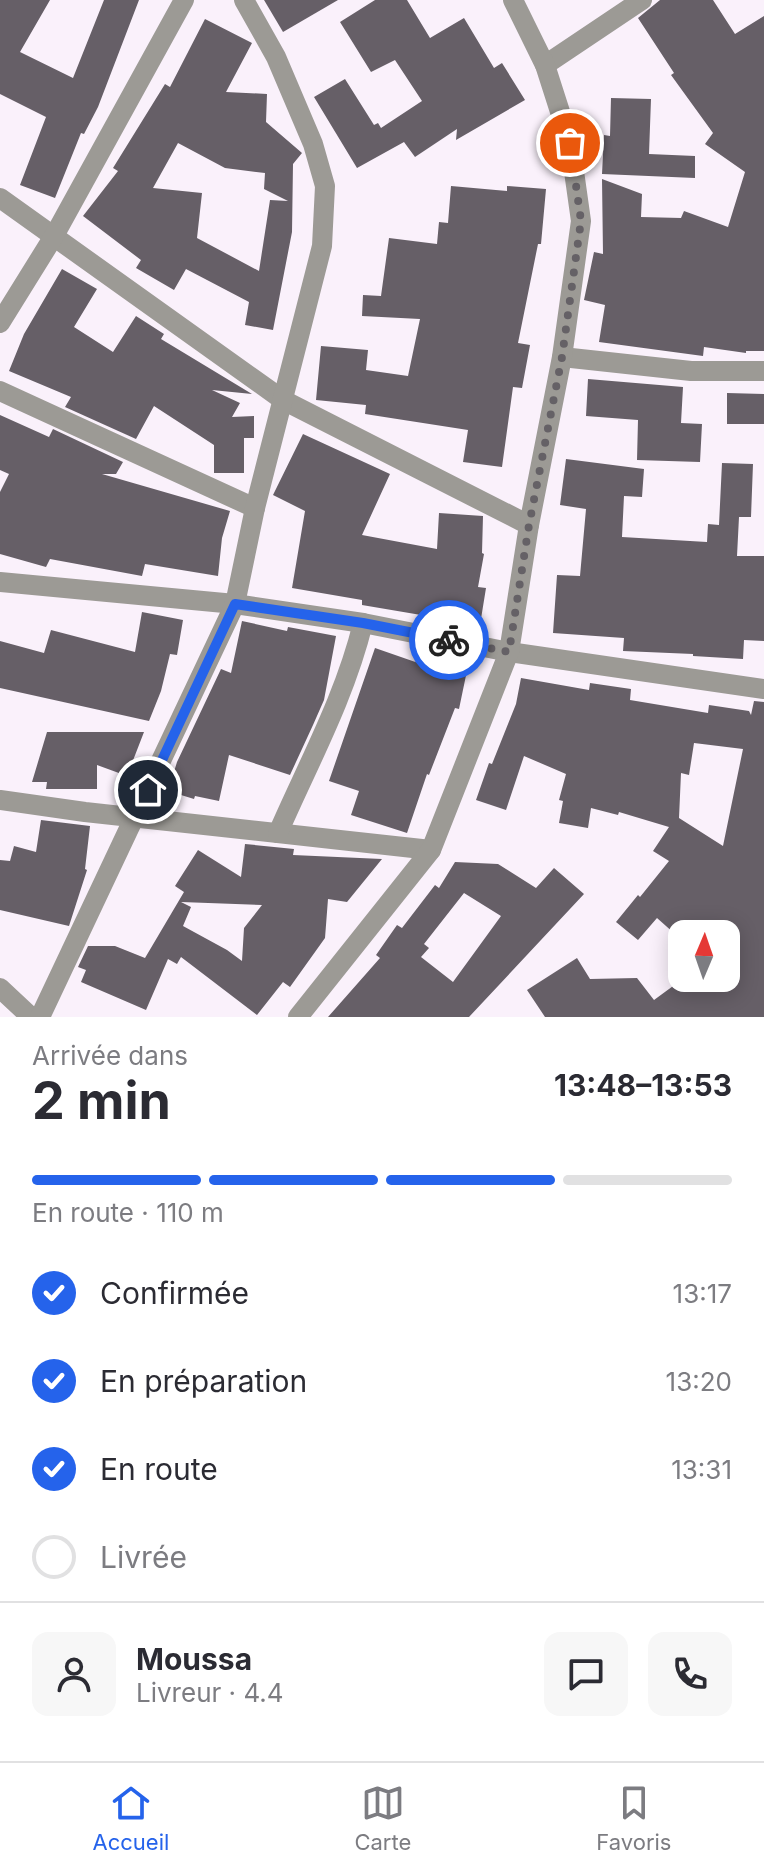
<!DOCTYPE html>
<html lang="fr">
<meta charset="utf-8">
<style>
:root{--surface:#fff;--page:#f7f7f7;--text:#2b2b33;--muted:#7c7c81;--line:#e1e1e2;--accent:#2563eb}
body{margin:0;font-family:Inter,sans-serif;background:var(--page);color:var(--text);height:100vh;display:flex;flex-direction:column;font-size:30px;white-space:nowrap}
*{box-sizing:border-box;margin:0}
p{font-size:26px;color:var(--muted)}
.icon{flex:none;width:44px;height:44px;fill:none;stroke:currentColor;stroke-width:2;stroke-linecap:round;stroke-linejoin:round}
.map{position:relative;height:1017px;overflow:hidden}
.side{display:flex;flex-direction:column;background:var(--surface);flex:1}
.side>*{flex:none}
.needle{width:52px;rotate:2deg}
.buttons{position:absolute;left:668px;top:920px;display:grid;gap:16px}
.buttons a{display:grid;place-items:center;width:72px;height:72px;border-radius:16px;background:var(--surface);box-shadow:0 4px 20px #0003;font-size:40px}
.pin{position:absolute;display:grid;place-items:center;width:68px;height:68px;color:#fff;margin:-34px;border:4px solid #fff;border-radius:50%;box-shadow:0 2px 8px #0007}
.courier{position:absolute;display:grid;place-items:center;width:80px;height:80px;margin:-40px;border:6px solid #2563eb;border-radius:50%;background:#fff;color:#222;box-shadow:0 2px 10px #0007}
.headline em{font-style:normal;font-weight:700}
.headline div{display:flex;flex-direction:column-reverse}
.headline{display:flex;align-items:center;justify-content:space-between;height:136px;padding:0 32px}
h1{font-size:52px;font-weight:700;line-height:60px}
.bar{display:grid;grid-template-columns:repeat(4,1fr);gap:12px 8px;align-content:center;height:96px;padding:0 32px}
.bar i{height:10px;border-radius:6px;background:var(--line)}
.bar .current{background:var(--accent)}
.bar p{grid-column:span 4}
.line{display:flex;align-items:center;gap:20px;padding:0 32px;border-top:2px solid var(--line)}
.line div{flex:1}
.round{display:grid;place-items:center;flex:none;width:84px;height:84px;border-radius:16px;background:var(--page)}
ol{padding:0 32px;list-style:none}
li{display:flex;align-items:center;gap:24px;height:88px}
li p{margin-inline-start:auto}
li .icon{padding:8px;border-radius:50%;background:var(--accent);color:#fff;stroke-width:4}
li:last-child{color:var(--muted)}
li i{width:44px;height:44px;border:4px solid var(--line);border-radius:50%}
.dock{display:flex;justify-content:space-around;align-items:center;height:112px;border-top:2px solid var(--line);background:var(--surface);font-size:22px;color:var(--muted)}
.dock a{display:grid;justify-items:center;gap:4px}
.dock .current{color:var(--accent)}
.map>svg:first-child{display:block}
.building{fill:#665f67;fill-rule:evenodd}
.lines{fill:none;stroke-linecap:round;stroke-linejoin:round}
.street{stroke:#9c9a95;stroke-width:20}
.done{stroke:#656166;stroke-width:8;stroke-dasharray:0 14.4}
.route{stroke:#2563eb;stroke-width:10}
</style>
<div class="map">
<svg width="764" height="1017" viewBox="0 0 764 1017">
<rect width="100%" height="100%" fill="#faf1fb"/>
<g class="building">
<polygon points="0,0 50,0 20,52 73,78 104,0 139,0 98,107 84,134 81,133 55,198 20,185 46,117 0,94"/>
<polygon points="264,0 338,0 283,32"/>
<polygon points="375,0 407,0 430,38 464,18 494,68 502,63 525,100 456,140 457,129 415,157 404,142 357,168 314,97 345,79 374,125 378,123 381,128 422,101 395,60 371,72 340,22"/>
<polygon points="660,0 713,0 735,34 764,16 764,351 746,351 746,353 704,347 703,356 599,342 605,305 584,300 594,252 603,254 602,179 642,194 641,217 681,218 684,211 728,227 745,172 705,144 713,133 671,75 674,73 638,18"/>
<path d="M 205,19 L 252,43 L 226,92 L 267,94 L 266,122 L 302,153 L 293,164 L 292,232 L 273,330 L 245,325 L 249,302 L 186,269 L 174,290 L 136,268 L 141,260 L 83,216 L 118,171 L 113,168 L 165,84 L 170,87 ZM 178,143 L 225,168 L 265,173 L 264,189 L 288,201 L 270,200 L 259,271 L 197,238 L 202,193 L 153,188 Z"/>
<polygon points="611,98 651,99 649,154 695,156 695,178 602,174 604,135 610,136"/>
<polygon points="451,186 507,191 507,186 546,189 541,244 538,244 518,343 530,345 522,388 513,387 502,467 463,462 468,430 365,414 366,405 316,400 321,346 368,350 366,370 408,376 420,319 362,316 363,295 381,296 389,238 437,244 439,222 448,223"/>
<polygon points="62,269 97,289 74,327 113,352 136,316 164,334 161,339 252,394 212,390 240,403 232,417 254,416 254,438 244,438 244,473 214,473 214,445 154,406 136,439 65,407 71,397 9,371 24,334"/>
<polygon points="588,379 683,387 681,423 702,424 700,462 637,460 638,420 586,416"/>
<polygon points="727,393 764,394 764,424 727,424"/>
<polygon points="0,415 49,437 53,429 123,462 116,474 102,474 230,511 222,538 218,576 145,564 142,576 50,559 46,567 0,554 0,492 9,474 0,470"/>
<polygon points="303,434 390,474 362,535 437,549 439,513 483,516 482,553 484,554 478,587 486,588 480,625 362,605 362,600 292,588 305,511 273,495"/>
<polygon points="566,459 644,469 642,497 624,496 622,537 707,542 708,524 719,525 722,463 753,464 751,517 739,517 737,556 764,556 764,641 744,640 743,659 693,656 693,654 623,651 624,638 553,633 557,575 580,576 586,509 560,505"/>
<polygon points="142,612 183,620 177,655 170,654 161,691 149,721 0,688 0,641 44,653 51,630 135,652"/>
<polygon points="242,621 287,631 288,627 336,636 324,700 313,725 290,775 229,755 219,801 195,796 194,799 168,791 177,762 221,669 231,673"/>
<polygon points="375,648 424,665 427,653 469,661 459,709 455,708 429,775 427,774 407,833 351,815 359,791 329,781"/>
<path d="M 521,678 L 589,690 L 590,683 L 631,689 L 630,700 L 708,713 L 709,705 L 749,711 L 751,715 L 754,701 L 764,702 L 764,1017 L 545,1017 L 527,990 L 577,958 L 590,979 L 637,978 L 654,1000 L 684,978 L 726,978 L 726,934 L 675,934 L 657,918 L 638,940 L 616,922 L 638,895 L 640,897 L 669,861 L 653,851 L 669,827 L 619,812 L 618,815 L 591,808 L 588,828 L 559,823 L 563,801 L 559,800 L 566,774 L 524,756 L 506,810 L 476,800 L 489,763 L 492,764 L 516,704 ZM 694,743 L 743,749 L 723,846 L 679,818 L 681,773 L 689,775 Z"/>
<polygon points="47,732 144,732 127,776 97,765 97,789 46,789 47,782 32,782"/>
<polygon points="41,820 90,826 85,869 87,870 69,926 0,910 0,860 10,861 14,846 36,852"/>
<path d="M 245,844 L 294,849 L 293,855 L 382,859 L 347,902 L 328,899 L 325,938 L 290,987 L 283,982 L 257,1015 L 181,957 L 177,964 L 168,959 L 146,1010 L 81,982 L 86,970 L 78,967 L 88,946 L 115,946 L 145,958 L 184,892 L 175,886 L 198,850 L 241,877 ZM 181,902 L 262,905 L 244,928 L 242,961 L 227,950 L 183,926 L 191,907 Z"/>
<path d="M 455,862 L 498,864 L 536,888 L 554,868 L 584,894 L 469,1017 L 328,1017 L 380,958 L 376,955 L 397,925 L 402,928 L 435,885 L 439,888 ZM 464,893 L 501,916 L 453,982 L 421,957 L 429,948 L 424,944 Z"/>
</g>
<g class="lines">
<g class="street">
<polyline points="545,65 642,0"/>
<polyline points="0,198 283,400 529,525"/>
<polyline points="0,323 54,236 184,0"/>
<polyline points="562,357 691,371 764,371"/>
<polyline points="0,391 255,508"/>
<polyline points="0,582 235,604 363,623 509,652 764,689"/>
<polyline points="0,800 85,812 431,850"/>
<path d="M 278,833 C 308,764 345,697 363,623"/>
<polyline points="0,988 31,1017"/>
<polyline points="40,1017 235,604 255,508 322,246 325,186 313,144 276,57 244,0"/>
<polyline points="298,1017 431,850 509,652 529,525 562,357 581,221 570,143 545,65 513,0"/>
</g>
</g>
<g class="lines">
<polyline class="done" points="449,640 509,652 529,525 562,357 581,221 570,143"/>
<polyline class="route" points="148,790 235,604 363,623 449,640"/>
</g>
</svg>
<div class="buttons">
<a><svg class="needle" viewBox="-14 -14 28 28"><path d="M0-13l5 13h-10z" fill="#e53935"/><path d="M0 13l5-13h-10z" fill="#7c7c81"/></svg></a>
</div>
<div class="pin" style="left:570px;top:143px;background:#ea580c"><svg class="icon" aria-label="bag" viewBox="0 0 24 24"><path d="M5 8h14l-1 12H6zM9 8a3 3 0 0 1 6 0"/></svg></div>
<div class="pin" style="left:148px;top:790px;background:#1f2937"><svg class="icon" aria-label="home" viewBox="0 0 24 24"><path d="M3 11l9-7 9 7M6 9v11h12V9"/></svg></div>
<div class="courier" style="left:449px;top:640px"><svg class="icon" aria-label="bike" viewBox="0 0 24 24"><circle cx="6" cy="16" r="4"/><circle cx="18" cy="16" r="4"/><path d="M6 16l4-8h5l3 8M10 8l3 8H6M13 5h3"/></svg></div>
</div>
<section class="side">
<div class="headline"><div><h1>2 min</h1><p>Arrivée dans</p></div><em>13:48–13:53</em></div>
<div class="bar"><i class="current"></i><i class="current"></i><i class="current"></i><i></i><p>En route · 110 m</p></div>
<ol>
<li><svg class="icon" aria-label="check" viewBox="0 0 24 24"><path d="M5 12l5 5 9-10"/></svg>Confirmée<p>13:17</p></li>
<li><svg class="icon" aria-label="check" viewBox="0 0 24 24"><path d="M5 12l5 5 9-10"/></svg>En préparation<p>13:20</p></li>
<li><svg class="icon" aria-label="check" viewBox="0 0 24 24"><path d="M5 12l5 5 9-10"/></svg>En route<p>13:31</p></li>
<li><i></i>Livrée</li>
</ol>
<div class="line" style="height:144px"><a class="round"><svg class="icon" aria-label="person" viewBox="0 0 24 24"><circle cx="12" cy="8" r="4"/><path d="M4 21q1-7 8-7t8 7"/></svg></a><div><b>Moussa</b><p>Livreur · 4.4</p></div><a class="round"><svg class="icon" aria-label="chat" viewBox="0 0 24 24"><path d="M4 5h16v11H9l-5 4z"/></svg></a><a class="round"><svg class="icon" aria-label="phone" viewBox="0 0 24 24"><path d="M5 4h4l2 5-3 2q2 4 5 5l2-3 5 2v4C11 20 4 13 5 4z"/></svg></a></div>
</section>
<nav class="dock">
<a class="current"><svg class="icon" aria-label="home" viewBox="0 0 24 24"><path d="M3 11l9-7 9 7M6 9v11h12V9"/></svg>Accueil</a>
<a><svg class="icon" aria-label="map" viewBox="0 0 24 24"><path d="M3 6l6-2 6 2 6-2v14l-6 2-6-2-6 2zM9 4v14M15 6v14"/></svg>Carte</a>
<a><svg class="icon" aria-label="saved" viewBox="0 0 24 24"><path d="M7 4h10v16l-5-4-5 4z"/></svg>Favoris</a>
</nav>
